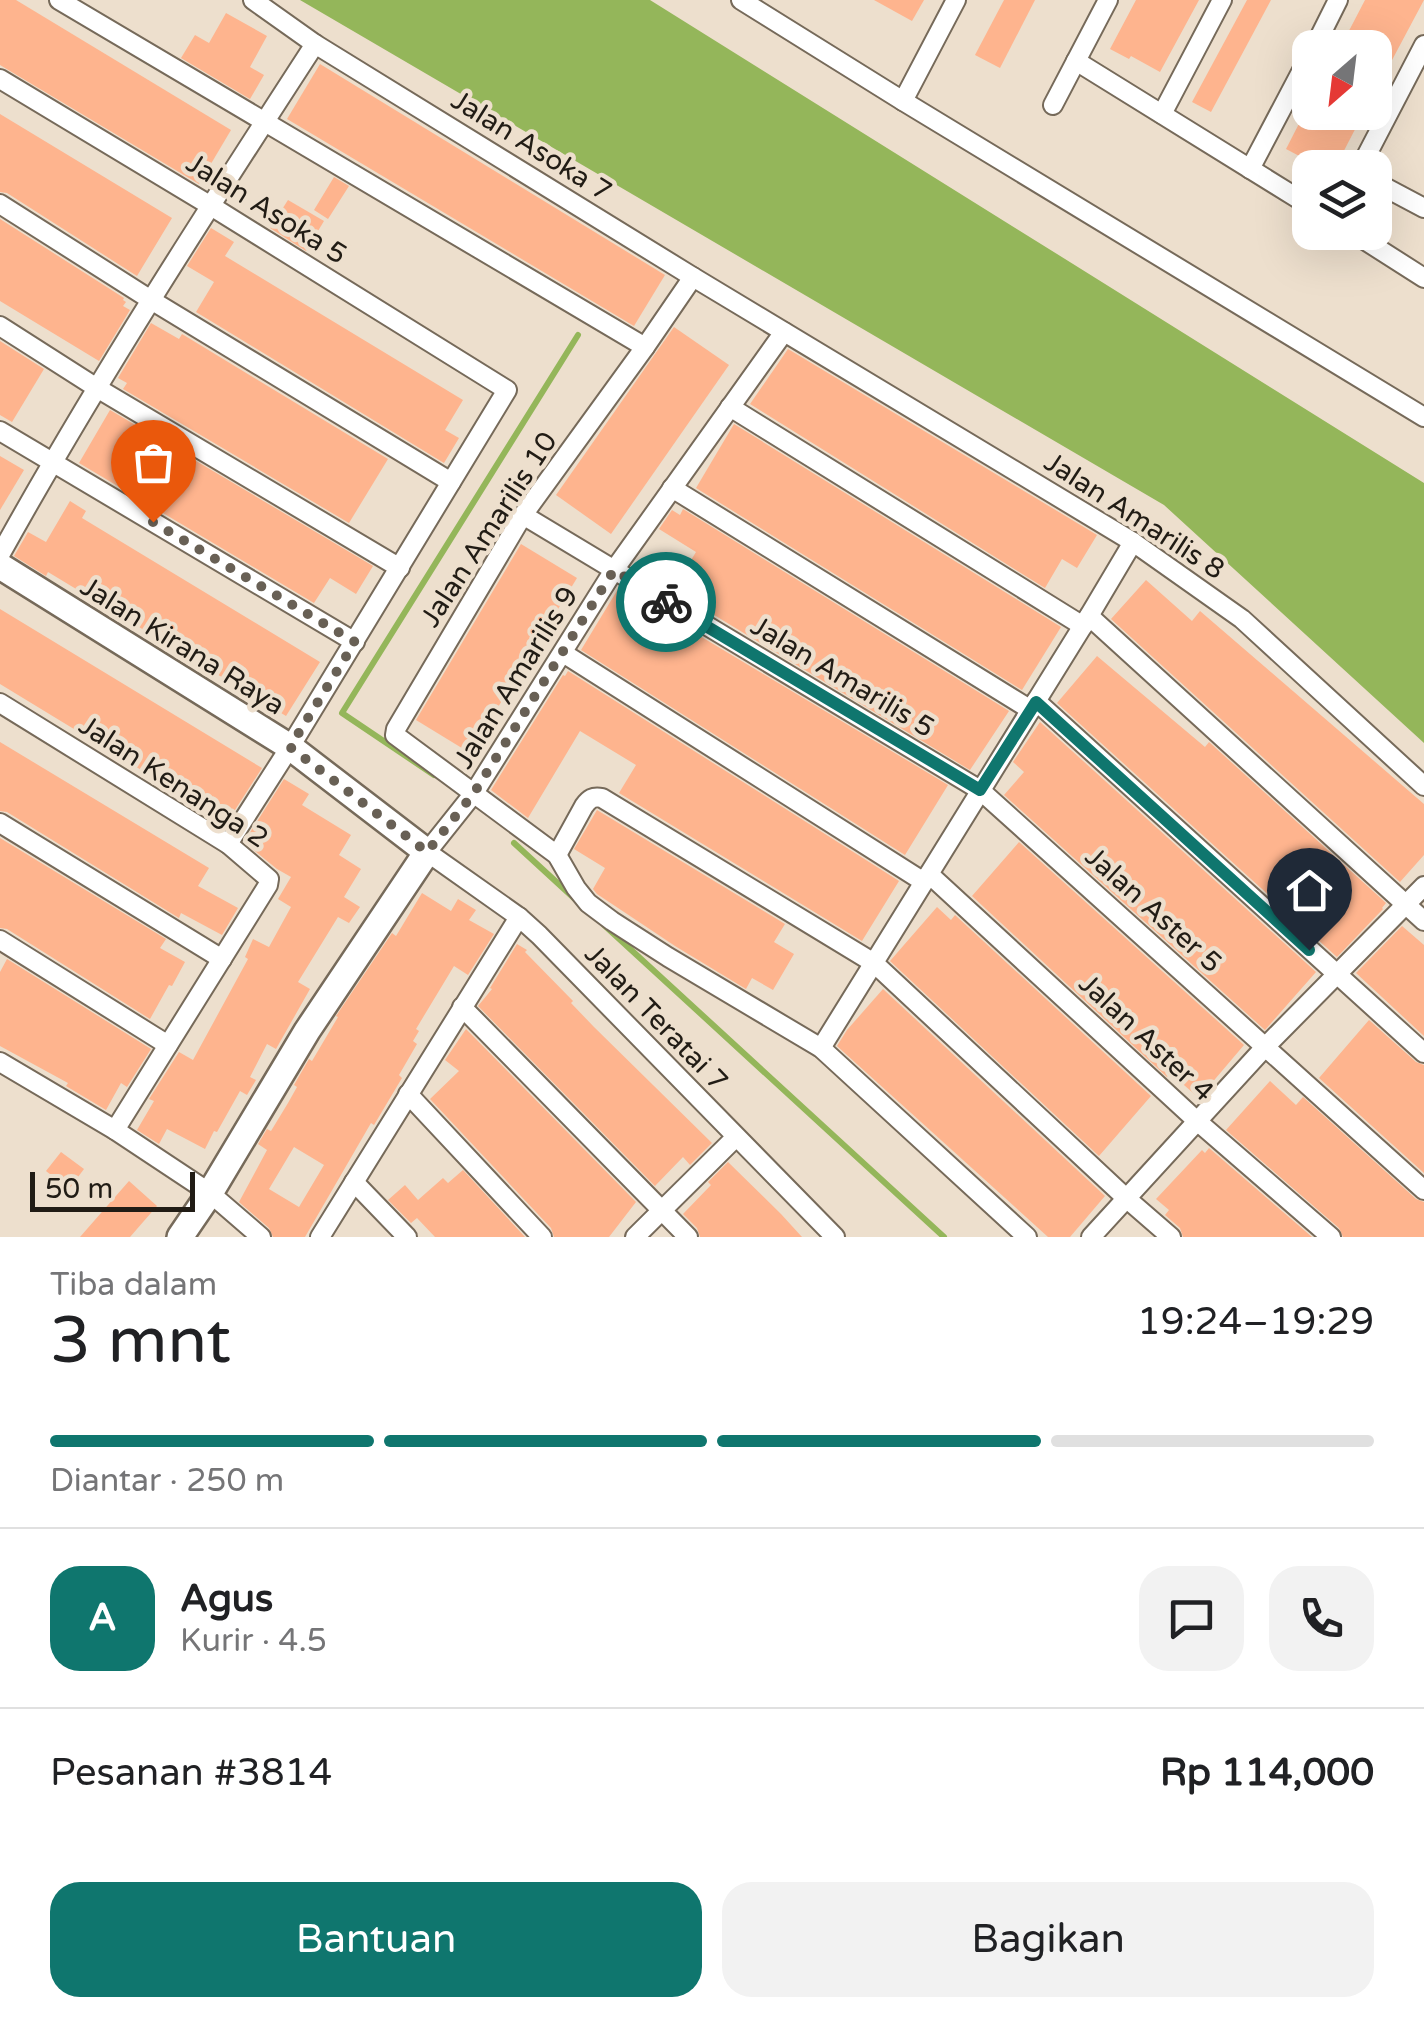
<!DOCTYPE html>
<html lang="id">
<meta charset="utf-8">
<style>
:root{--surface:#fff;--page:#f2f2f2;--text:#202124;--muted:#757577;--line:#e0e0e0;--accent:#0f766e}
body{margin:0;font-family:"Varela Round",sans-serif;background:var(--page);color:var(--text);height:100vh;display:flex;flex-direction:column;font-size:38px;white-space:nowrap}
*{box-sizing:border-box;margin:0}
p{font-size:32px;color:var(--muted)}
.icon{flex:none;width:55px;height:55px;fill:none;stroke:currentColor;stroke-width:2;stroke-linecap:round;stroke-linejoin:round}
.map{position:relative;height:1237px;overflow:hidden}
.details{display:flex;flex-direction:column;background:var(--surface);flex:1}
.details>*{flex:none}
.needle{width:65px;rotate:208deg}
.fabs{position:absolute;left:1292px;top:30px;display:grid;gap:20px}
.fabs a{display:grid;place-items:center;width:100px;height:100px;border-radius:20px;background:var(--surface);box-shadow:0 10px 40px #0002;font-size:50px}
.scale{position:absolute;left:30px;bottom:25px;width:165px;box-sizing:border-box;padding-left:10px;border:5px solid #211c15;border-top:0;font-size:28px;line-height:35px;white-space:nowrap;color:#211c15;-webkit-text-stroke:8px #eddfcd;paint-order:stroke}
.pin{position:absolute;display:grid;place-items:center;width:85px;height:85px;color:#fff;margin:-102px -42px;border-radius:50% 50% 50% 0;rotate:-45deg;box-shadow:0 0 10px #0007}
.pin .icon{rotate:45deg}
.courier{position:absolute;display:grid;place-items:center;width:100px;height:100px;margin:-50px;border:8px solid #0f766e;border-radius:50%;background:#fff;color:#222;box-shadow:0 2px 12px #0007}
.summary em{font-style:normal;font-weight:600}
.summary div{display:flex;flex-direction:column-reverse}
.summary{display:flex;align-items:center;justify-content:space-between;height:170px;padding:0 50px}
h1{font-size:65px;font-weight:600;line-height:75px}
.bar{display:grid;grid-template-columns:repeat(4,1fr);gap:15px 10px;align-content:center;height:120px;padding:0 50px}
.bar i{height:12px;border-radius:8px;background:var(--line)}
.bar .current{background:var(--accent)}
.bar p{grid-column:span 4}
.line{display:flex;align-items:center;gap:25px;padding:0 50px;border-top:2px solid var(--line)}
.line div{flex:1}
.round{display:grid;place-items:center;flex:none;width:105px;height:105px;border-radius:30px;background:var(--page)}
.cta{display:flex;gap:20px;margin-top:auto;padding:20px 50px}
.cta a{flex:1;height:115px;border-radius:30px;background:var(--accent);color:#fff;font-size:40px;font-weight:600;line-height:115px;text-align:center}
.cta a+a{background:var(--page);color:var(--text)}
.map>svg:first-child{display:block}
.water{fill:#94b65a}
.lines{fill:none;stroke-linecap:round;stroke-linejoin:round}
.stream{stroke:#94b65a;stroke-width:6}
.building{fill:#feb48e;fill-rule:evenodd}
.street-casing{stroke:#766a5a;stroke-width:22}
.secondary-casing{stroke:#766a5a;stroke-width:30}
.street{stroke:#fff;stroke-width:18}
.secondary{stroke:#fff;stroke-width:25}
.done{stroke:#686055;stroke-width:10;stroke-dasharray:0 18}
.route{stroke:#0f766e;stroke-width:12}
.labels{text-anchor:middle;stroke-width:9;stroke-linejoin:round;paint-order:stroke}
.street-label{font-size:28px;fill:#211c15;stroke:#eddfcd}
</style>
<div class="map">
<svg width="1424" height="1237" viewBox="0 0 1424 1237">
<rect width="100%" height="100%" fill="#eddfcd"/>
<polygon class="water" points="300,0 650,0 1424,483 1424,743 1164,505"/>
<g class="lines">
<g class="stream">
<polyline points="434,775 342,713 578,335"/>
<polyline points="514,843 576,900"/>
<polyline points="604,925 944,1237"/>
</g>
</g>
<g class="building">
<polygon points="0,0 16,0 231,130 199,184 0,65"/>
<polygon points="874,0 924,0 912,21"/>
<polygon points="1004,0 1035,0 1000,68 975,55"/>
<polygon points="1136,0 1199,0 1160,72 1131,56 1129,59 1110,49"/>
<polygon points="1247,0 1271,0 1211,112 1192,102"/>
<polygon points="1365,0 1424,0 1375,92 1375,48 1340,48"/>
<polygon points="226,13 267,36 250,67 264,75 250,99 181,58 195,35 209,43"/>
<polygon points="320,64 665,275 634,326 287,119"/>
<polygon points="1305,112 1364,112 1335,168 1322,168 1286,149"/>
<polygon points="0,114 172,218 137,276 7,193 0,192"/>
<polygon points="334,177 349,186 328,219 314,210"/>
<polygon points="288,200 324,221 306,251 270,228"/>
<polygon points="0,219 124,298 123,300 126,302 123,306 130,310 99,361 0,301"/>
<polygon points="211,228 234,242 225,256 463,400 445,430 459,438 444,463 196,312 214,282 187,266"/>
<polygon points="151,323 179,339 182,334 388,459 349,523 123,389 127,383 118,378"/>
<polygon points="674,327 729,365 611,534 556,495"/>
<polygon points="0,341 44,369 12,422 0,415"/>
<polygon points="788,349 1097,535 1077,568 1062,559 1045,588 750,404"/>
<polygon points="110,410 373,566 356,594 330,578 314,603 79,463"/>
<polygon points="734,424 1061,627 1022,690 696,488"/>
<polygon points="0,456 24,470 0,510"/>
<polygon points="70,501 86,511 82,518 320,662 286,716 48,572 46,576 14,556 28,532 46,542"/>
<polygon points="683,509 1009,711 970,770 673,590 696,552 659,529 672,510 680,515"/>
<polygon points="521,544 577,578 470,753 416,720"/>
<polygon points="1146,580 1192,621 1200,611 1424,804 1424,855 1400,882 1111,619"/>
<polygon points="618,589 658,614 660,612 948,785 905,855 581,650"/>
<polygon points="0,609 262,768 226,824 200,809 202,807 0,684"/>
<polygon points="1097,656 1205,747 1209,742 1386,903 1382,908 1383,909 1337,957 1057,703"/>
<polygon points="568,671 899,881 862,941 619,793 636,765 580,731 528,818 491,790 563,675 565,676"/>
<polygon points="1040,722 1316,972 1265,1030 1004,795 1024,772 1013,762"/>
<polygon points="0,742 209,868 198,886 238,908 222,935 181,913 179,918 7,812 0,811"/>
<polygon points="284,779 309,794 302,805 351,835 339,855 361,869 344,897 360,907 349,923 338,917 298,982 310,989 276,1049 267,1044 250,1077 256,1080 247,1095 240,1091 217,1132 214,1131 205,1149 167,1129 159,1144 137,1130 154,1101 149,1099 179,1052 193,1060 248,959 245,957 253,939 269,947 291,907 278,899 291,877 277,869 244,842"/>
<polygon points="597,810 785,924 774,942 794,954 773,990 752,978 746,989 675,946 597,894 593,889 605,868 574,849"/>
<polygon points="0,838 166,939 160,948 185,962 172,986 169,985 150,1019 7,929 0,928"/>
<polygon points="1019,842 1244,1045 1199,1098 1170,1073 1167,1077 972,896"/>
<path d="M 422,893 L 451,911 L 458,899 L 476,910 L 469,920 L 494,934 L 468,975 L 454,966 L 416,1029 L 419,1031 L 413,1041 L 417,1044 L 399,1075 L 402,1078 L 374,1125 L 371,1123 L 305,1237 L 273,1237 L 269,1228 L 239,1202 L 267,1150 L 258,1144 L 267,1129 L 271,1131 L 288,1103 L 297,1087 L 294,1085 L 309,1059 L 312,1061 L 338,1017 L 336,1016 L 392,933 L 396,936 ZM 294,1147 L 324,1165 L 299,1207 L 269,1189 Z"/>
<polygon points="937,907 951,920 955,915 1151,1096 1099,1156 890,961"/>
<polygon points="1402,926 1424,945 1424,1036 1356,973"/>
<polygon points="517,944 527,950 525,952 573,1001 571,1003 594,1027 712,1143 690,1165 683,1157 655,1186 478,1006 492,989 490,988"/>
<polygon points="7,959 151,1049 127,1087 121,1083 106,1110 66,1086 68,1083 0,1046 0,972"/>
<polygon points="883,989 1105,1196 1070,1237 1048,1237 837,1046 847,1030"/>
<polygon points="1369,1020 1416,1062 1424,1065 1424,1173 1319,1078"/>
<polygon points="466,1029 636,1202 609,1237 554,1237 551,1228 430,1099 459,1071 445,1060"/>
<polygon points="1270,1081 1296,1105 1303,1097 1416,1199 1424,1202 1424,1237 1343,1237 1339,1228 1226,1130"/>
<polygon points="1209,1148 1312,1237 1183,1237 1180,1228 1165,1215 1169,1210 1156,1199 1202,1150 1205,1153"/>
<polygon points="61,1152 84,1169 69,1189 46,1171"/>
<polygon points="728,1162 781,1214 802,1237 700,1237 697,1228 683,1214 711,1185 708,1182"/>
<polygon points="463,1170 525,1237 435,1237 417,1218 411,1223 388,1200 405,1185 418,1200 443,1178 448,1183"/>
<polygon points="129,1181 157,1206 130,1237 80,1237"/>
</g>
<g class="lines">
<g class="street-casing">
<g id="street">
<polyline points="59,0 645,347"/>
<polyline points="253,0 315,44 693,277 1133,542 1242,619 1424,786"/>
<polyline points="741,0 903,101 1424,417"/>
<polyline points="1314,48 1338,0"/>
<polyline points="1076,61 1310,206"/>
<polyline points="0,79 211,206 507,390 290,747 228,844"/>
<polyline points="903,101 956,0"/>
<polyline points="1053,105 1108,0"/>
<polyline points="1162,114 1222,0"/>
<polyline points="1360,168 1424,45"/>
<polyline points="1250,169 1310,55"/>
<polyline points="1375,182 1424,208"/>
<polyline points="0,204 151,300 451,482"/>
<polyline points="1352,232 1424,278"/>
<polyline points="693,277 645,347 523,515 396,729 395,735 557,855 576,888 588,903 612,921 668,957 821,1048 1027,1237"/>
<polyline points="0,326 97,388 400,568"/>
<polyline points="784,332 614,570 474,793 427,852 519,917 539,935 835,1237"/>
<polyline points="730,407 1083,626"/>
<polyline points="0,431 355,642"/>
<polyline points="672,488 1031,710"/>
<polyline points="523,515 980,790 1424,1190"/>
<path d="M 0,555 C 97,380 206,212 315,44"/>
<polyline points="1089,616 1424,921"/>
<polyline points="563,653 924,882"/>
<polyline points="1036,701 1424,1053"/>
<polyline points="0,703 228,844 269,879 268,885 115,1130"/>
<polyline points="0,823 222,959"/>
<path d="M 557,855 L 584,806 C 589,799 593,796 602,798 L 874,963 L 1126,1198 L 1171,1237"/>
<polyline points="929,874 1197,1121 1331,1237"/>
<polyline points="0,940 168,1045"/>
<polyline points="462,1007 688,1237"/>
<polyline points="821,1048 1089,616 1133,542"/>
<polyline points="0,1062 115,1130 210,1193 261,1237"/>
<polyline points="408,1094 542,1237"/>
<polyline points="354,1182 407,1237"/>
<polyline points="320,1237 519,917"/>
<polyline points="635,1237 736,1137"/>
<polyline points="1091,1237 1266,1046 1424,886"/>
</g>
</g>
<g class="secondary-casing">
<polyline id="secondary" points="0,566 290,747 427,852 307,1031 210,1193 180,1237"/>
</g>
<use href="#street" class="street"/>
<use href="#secondary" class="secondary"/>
</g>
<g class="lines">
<polyline class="done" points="153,522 355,642 290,747 427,852 474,793 614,570 666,602"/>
<polyline class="route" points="666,602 980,790 1036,702 1309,950"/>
</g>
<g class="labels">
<g class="street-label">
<text transform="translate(532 145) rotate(32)" y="10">Jalan Asoka 7</text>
<text transform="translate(267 208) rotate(32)" y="10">Jalan Asoka 5</text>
<text transform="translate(1135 515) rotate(33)" y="10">Jalan Amarilis 8</text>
<text transform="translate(488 529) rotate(-57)" y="10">Jalan Amarilis 10</text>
<text transform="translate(183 645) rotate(32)" y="10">Jalan Kirana Raya</text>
<text transform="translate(843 676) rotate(31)" y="10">Jalan Amarilis 5</text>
<text transform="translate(515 677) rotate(-58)" y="10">Jalan Amarilis 9</text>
<text transform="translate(174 781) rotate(33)" y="10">Jalan Kenanga 2</text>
<text transform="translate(1154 909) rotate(42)" y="10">Jalan Aster 5</text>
<text transform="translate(657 1017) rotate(46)" y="10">Jalan Teratai 7</text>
<text transform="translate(1147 1037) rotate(43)" y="10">Jalan Aster 4</text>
</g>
</g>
</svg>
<div class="fabs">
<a><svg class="needle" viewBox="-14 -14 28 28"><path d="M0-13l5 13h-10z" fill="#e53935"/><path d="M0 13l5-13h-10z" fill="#757577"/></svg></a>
<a><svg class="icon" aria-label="layers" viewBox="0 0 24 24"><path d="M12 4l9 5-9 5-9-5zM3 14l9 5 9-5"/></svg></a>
</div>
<div class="scale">50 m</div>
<div class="pin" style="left:153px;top:522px;background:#ea580c"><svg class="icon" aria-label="bag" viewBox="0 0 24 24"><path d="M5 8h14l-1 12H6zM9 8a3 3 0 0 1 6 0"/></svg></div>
<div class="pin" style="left:1309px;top:950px;background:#1f2937"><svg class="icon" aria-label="home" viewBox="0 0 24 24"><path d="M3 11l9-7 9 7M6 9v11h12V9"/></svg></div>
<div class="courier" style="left:666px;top:602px"><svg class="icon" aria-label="bike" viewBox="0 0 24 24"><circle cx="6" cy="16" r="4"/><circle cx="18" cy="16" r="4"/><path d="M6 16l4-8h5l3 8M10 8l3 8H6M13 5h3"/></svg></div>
</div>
<section class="details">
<div class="summary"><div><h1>3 mnt</h1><p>Tiba dalam</p></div><em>19:24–19:29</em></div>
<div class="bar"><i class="current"></i><i class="current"></i><i class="current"></i><i></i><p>Diantar · 250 m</p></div>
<div class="line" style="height:180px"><b class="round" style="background:var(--accent);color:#fff">A</b><div><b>Agus</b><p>Kurir · 4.5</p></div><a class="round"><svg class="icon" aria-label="chat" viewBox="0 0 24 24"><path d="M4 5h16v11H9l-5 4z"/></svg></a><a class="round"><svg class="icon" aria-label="phone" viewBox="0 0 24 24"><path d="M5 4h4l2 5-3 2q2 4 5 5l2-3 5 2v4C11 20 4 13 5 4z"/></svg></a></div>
<div class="line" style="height:130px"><div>Pesanan #3814</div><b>Rp 114,000</b></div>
<div class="cta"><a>Bantuan</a><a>Bagikan</a></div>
</section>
